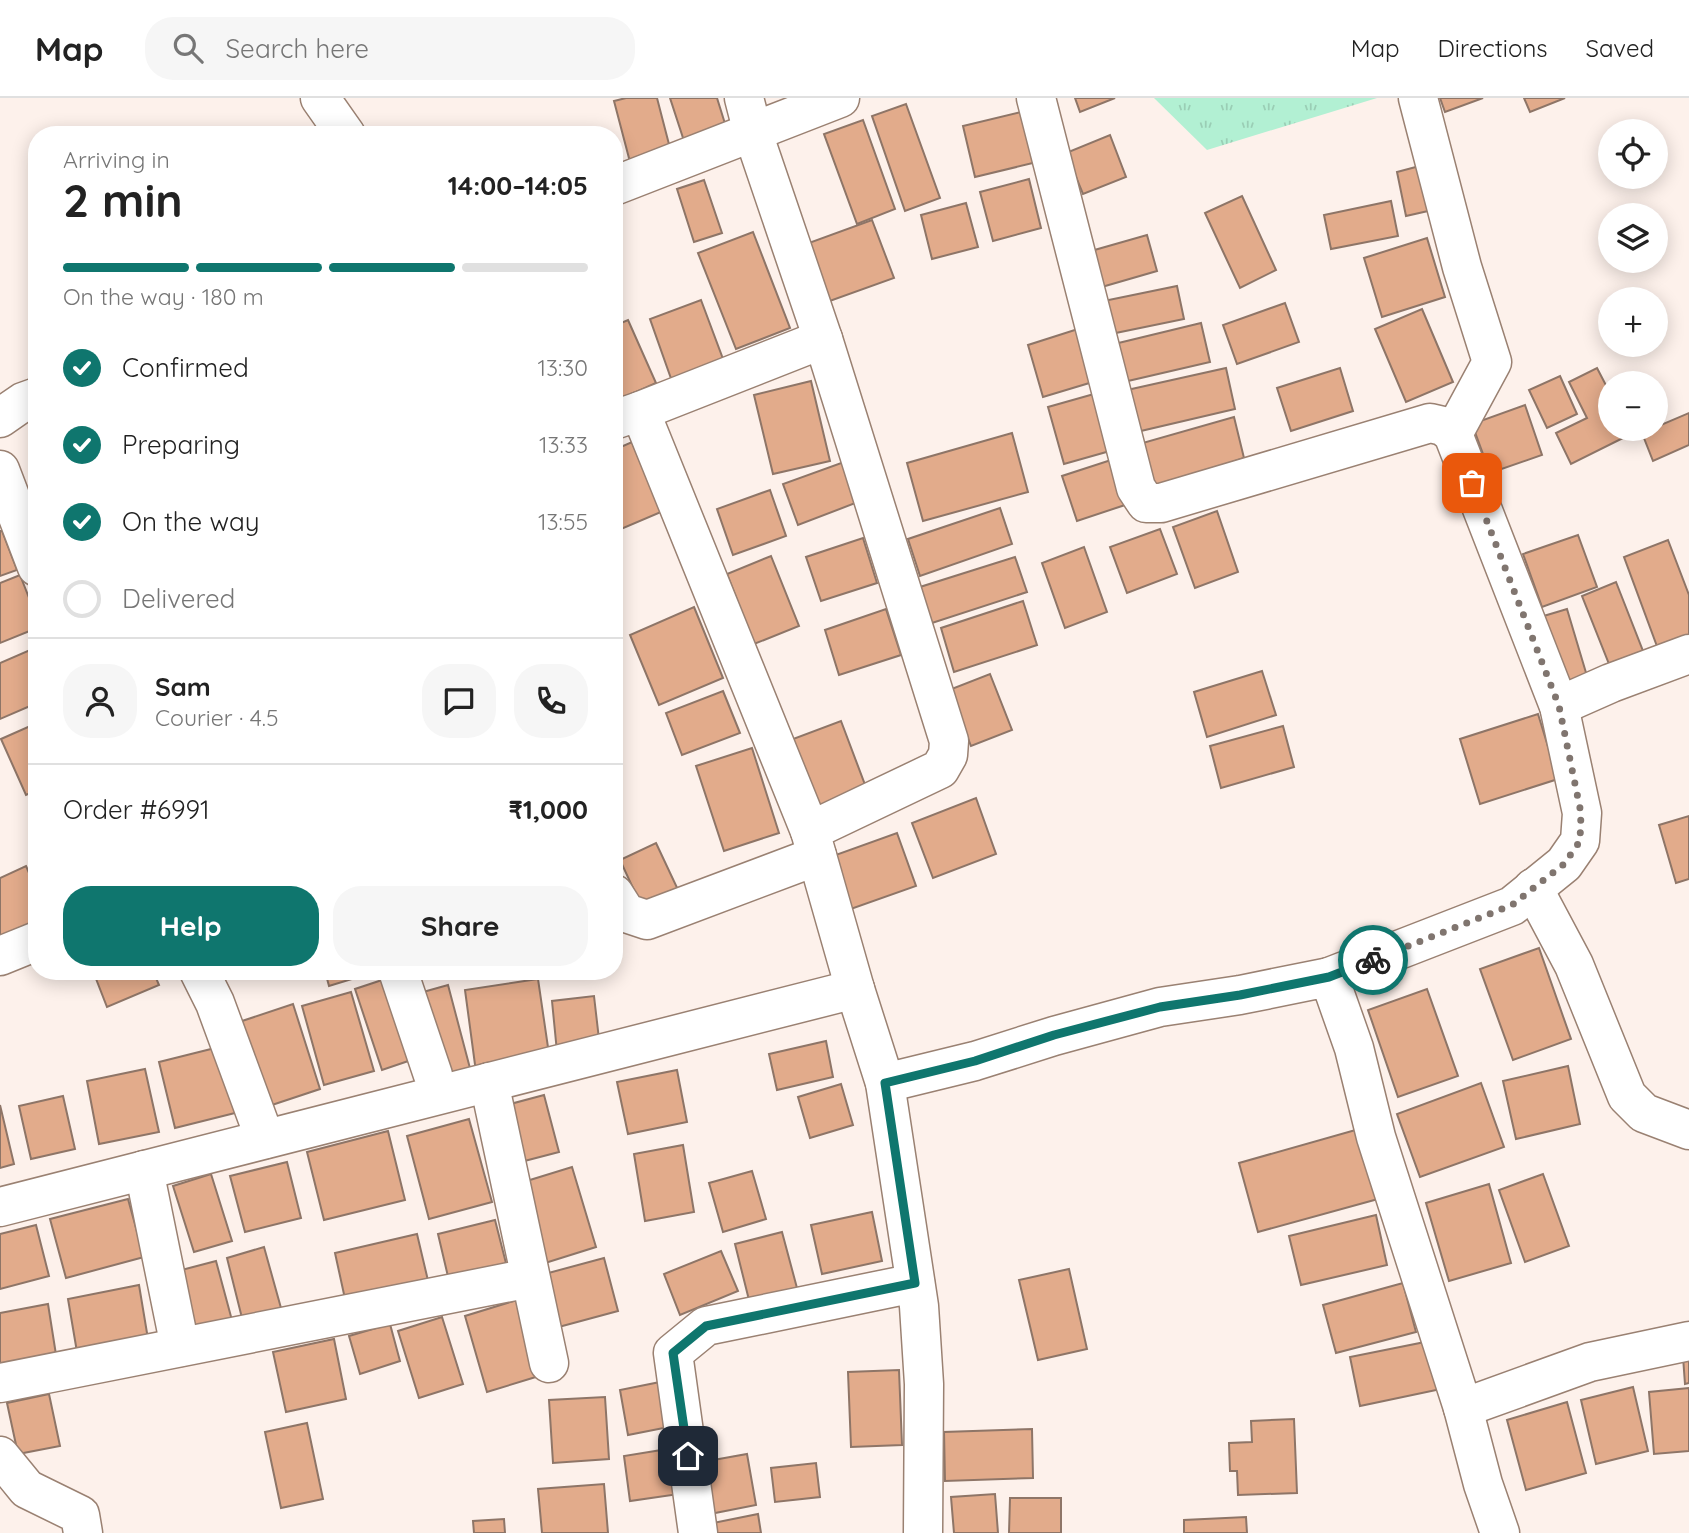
<!DOCTYPE html>
<meta charset="utf-8">
<style>
:root{--surface:#fff;--page:#f6f6f6;--text:#222;--muted:#767676;--line:#e0e0e0;--accent:#0f766e}
body{margin:0;font-family:Quicksand,sans-serif;background:var(--page);color:var(--text);height:100vh;display:flex;flex-direction:column;font-size:26px;white-space:nowrap}
*{box-sizing:border-box;margin:0}
p{font-size:23px;color:var(--muted)}
.icon{flex:none;width:38px;height:38px;fill:none;stroke:currentColor;stroke-width:2;stroke-linecap:round;stroke-linejoin:round}
.map{position:relative;flex:1;overflow:hidden}
.side{position:absolute;left:28px;top:28px;width:595px;height:854px;display:flex;flex-direction:column;background:var(--surface);border-radius:28px;box-shadow:0 4px 18px #0003}
.side>*{flex:none}
.buttons{position:absolute;left:1598px;top:21px;display:grid;gap:14px}
.buttons a{display:grid;place-items:center;width:70px;height:70px;border-radius:50%;background:var(--surface);box-shadow:0 4px 18px #0003;font-size:35px}
.pin{position:absolute;display:grid;place-items:center;width:60px;height:60px;color:#fff;margin:-30px;border-radius:14px;box-shadow:0 4px 10px #0006}
.courier{position:absolute;display:grid;place-items:center;width:70px;height:70px;margin:-35px;border:5px solid #0f766e;border-radius:50%;background:#fff;color:#222;box-shadow:0 2px 9px #0007}
.head em{font-style:normal;font-weight:700}
.head div{display:flex;flex-direction:column-reverse}
.head{display:flex;align-items:center;justify-content:space-between;height:119px;padding:0 35px}
h1{font-size:46px;font-weight:700;line-height:52px}
.bar{display:grid;grid-template-columns:repeat(4,1fr);gap:10px 7px;align-content:center;height:84px;padding:0 35px}
.bar i{height:9px;border-radius:5px;background:var(--line)}
.bar .on{background:var(--accent)}
.bar p{grid-column:span 4}
.line{display:flex;align-items:center;gap:18px;padding:0 35px;border-top:2px solid var(--line)}
.line div{flex:1}
.round{display:grid;place-items:center;flex:none;width:74px;height:74px;border-radius:28px;background:var(--page)}
ol{padding:0 35px;list-style:none}
li{display:flex;align-items:center;gap:21px;height:77px}
li p{margin-inline-start:auto}
li .icon{padding:7px;border-radius:50%;background:var(--accent);color:#fff;stroke-width:4}
li:last-child{color:var(--muted)}
li i{width:38px;height:38px;border:4px solid var(--line);border-radius:50%}
.cta{display:flex;gap:14px;margin-top:auto;padding:14px 35px}
.cta a{flex:1;height:80px;border-radius:28px;background:var(--accent);color:#fff;font-size:28px;font-weight:700;line-height:80px;text-align:center}
.cta a+a{background:var(--page);color:var(--text)}
header{display:flex;align-items:center;gap:42px;box-sizing:border-box;height:98px;padding:0 35px;background:var(--surface);border-bottom:2px solid var(--line)}
header strong{font-size:33px}
nav{display:flex;gap:38px;margin-inline-start:auto;font-size:24px}
.search{width:490px;height:63px;background:var(--page);display:flex;align-items:center;gap:18px;box-sizing:border-box;padding:0 24px;border-radius:28px;color:var(--muted);font-size:26px}
.map>svg:first-child{display:block}
.park{fill:url(#park-tufts)}
.building{fill:#e2ab8b;stroke:#8e7567;stroke-width:2}
.lines{fill:none;stroke-linecap:round;stroke-linejoin:round}
.minor-casing{stroke:#9a8172;stroke-width:41}
.minor{stroke:#fff;stroke-width:38}
.done{stroke:#80756f;stroke-width:7;stroke-dasharray:0 12.6}
.route{stroke:#0f766e;stroke-width:9}
</style>
<header>
<strong>Map</strong>
<div class="search"><svg class="icon" aria-label="search" viewBox="0 0 24 24"><circle cx="10" cy="10" r="6"/><path d="M15 15l6 6"/></svg>Search here</div>
<nav><a>Map</a><a>Directions</a><a>Saved</a></nav>
</header>
<div class="map">
<svg width="1689" height="1435" viewBox="0 0 1689 1435">
<defs>
<pattern id="park-tufts" width="24" height="20" patternUnits="userSpaceOnUse" patternTransform="scale(1.75)"><rect width="24" height="20" fill="#b2f0d3"/><path d="M3 7l-1-3M5 7V3M7 7l1-3M15 17l-1-3M17 17v-4M19 17l1-3" fill="none" stroke="#9aceb5"/></pattern>
</defs>
<rect width="100%" height="100%" fill="#fdf1eb"/>
<polygon class="park" points="1154,0 1377,0 1207,52"/>
<g class="building">
<polygon points="626,0 657,0 671,54 630,64 614,3"/>
<polygon points="670,0 717,0 727,32 685,46"/>
<polygon points="1075,0 1115,0 1080,14"/>
<polygon points="1440,0 1483,0 1445,14"/>
<polygon points="1524,0 1565,0 1530,14"/>
<polygon points="906,6 940,100 905,113 872,18"/>
<polygon points="1025,13 1037,64 975,79 963,28"/>
<polygon points="863,22 895,111 857,126 824,36"/>
<polygon points="1110,37 1126,79 1083,96 1066,55"/>
<polygon points="1427,66 1437,111 1406,118 1397,74"/>
<polygon points="1029,81 1041,130 993,143 980,94"/>
<polygon points="704,82 722,135 694,144 677,91"/>
<polygon points="1242,98 1276,172 1240,190 1205,115"/>
<polygon points="1391,103 1398,138 1331,151 1324,117"/>
<polygon points="966,105 978,149 932,161 921,117"/>
<polygon points="872,122 894,180 827,204 806,146"/>
<polygon points="753,134 790,230 736,251 698,155"/>
<polygon points="1147,137 1157,173 1088,193 1077,157"/>
<polygon points="1427,140 1445,199 1382,219 1364,160"/>
<polygon points="1177,188 1184,221 1101,238 1094,205"/>
<polygon points="701,202 726,269 674,289 650,221"/>
<polygon points="1285,205 1299,244 1237,266 1223,227"/>
<polygon points="1422,211 1453,284 1406,304 1375,231"/>
<polygon points="628,222 656,285 614,304 614,228"/>
<polygon points="1201,225 1210,264 1115,286 1106,248"/>
<polygon points="1081,230 1096,283 1043,299 1028,247"/>
<polygon points="1226,270 1235,311 1128,336 1118,294"/>
<polygon points="1340,270 1353,313 1291,333 1277,290"/>
<polygon points="1597,270 1610,295 1610,331 1628,331 1631,336 1571,366 1556,335 1587,320 1569,284"/>
<polygon points="1560,278 1577,316 1547,330 1529,292"/>
<polygon points="811,283 830,363 773,376 754,297"/>
<polygon points="1101,294 1117,351 1064,366 1048,309"/>
<polygon points="1525,307 1542,357 1490,375 1472,326"/>
<polygon points="1689,315 1689,347 1653,363 1642,335"/>
<polygon points="1234,319 1244,360 1157,390 1132,348"/>
<polygon points="1012,335 1028,394 923,423 907,365"/>
<polygon points="632,344 661,414 614,434 614,352"/>
<polygon points="1114,361 1128,406 1077,423 1062,378"/>
<polygon points="844,364 858,404 798,427 783,386"/>
<polygon points="770,392 786,438 733,457 717,411"/>
<polygon points="1000,410 1012,446 920,478 908,441"/>
<polygon points="1217,413 1238,474 1195,490 1173,429"/>
<polygon points="1160,431 1177,476 1127,495 1110,449"/>
<polygon points="0,433 2,433 17,472 0,478"/>
<polygon points="1578,437 1597,489 1542,509 1523,456"/>
<polygon points="863,440 877,485 821,503 806,459"/>
<polygon points="1668,442 1689,497 1689,539 1658,551 1624,459"/>
<polygon points="1084,449 1107,514 1065,530 1042,465"/>
<polygon points="771,458 799,528 754,546 727,476"/>
<polygon points="1015,459 1027,494 932,525 920,489"/>
<polygon points="20,477 37,520 37,530 0,545 0,485"/>
<polygon points="1616,484 1643,553 1609,566 1582,498"/>
<polygon points="1023,503 1037,547 954,574 941,530"/>
<polygon points="694,509 723,580 659,607 630,537"/>
<polygon points="886,511 901,557 839,577 825,532"/>
<polygon points="1567,511 1587,578 1558,587 1537,520"/>
<polygon points="37,549 37,605 0,621 0,565"/>
<polygon points="1262,573 1276,617 1207,639 1194,594"/>
<polygon points="990,576 1012,632 971,648 949,592"/>
<polygon points="723,593 740,635 682,657 666,615"/>
<polygon points="1538,616 1558,681 1480,706 1460,641"/>
<polygon points="841,623 870,700 814,721 785,644"/>
<polygon points="37,625 37,692 26,697 1,641"/>
<polygon points="1283,628 1294,669 1221,690 1210,648"/>
<polygon points="752,650 779,735 724,753 696,668"/>
<polygon points="976,700 996,756 933,780 912,725"/>
<polygon points="1689,718 1689,781 1676,785 1659,727"/>
<polygon points="897,735 916,788 848,812 830,759"/>
<polygon points="656,745 680,796 644,814 620,762"/>
<polygon points="26,768 37,793 37,829 0,846 0,780"/>
<polygon points="1539,850 1571,941 1513,962 1480,871"/>
<polygon points="93,873 153,873 159,887 107,909"/>
<polygon points="325,873 378,873 329,888"/>
<polygon points="394,878 420,959 382,972 355,891"/>
<polygon points="538,881 550,963 476,974 465,892"/>
<polygon points="448,887 471,974 439,983 416,896"/>
<polygon points="1427,891 1458,978 1398,999 1368,912"/>
<polygon points="351,894 374,973 324,987 302,908"/>
<polygon points="594,898 600,950 557,954 552,903"/>
<polygon points="293,906 320,991 260,1011 233,926"/>
<polygon points="826,943 833,979 777,992 769,956"/>
<polygon points="227,947 243,1013 175,1030 159,964"/>
<polygon points="1568,968 1580,1026 1516,1041 1503,983"/>
<polygon points="145,971 159,1034 99,1046 87,983"/>
<polygon points="677,972 687,1024 628,1036 617,984"/>
<polygon points="1481,985 1504,1049 1420,1079 1397,1016"/>
<polygon points="841,986 853,1027 810,1040 798,999"/>
<polygon points="544,997 559,1054 513,1066 499,1009"/>
<polygon points="63,998 75,1051 31,1061 19,1008"/>
<polygon points="0,1007 14,1066 0,1070"/>
<polygon points="469,1021 492,1104 429,1121 407,1038"/>
<polygon points="1359,1031 1378,1101 1258,1134 1239,1065"/>
<polygon points="388,1033 405,1102 324,1122 307,1054"/>
<polygon points="683,1047 694,1114 645,1123 634,1056"/>
<polygon points="287,1064 301,1120 245,1134 230,1078"/>
<polygon points="572,1069 596,1149 542,1166 517,1086"/>
<polygon points="752,1073 766,1121 723,1134 709,1085"/>
<polygon points="211,1076 232,1143 194,1154 173,1088"/>
<polygon points="1543,1076 1569,1148 1525,1164 1499,1092"/>
<polygon points="1489,1086 1511,1165 1449,1183 1426,1105"/>
<polygon points="128,1101 144,1159 66,1180 50,1121"/>
<polygon points="872,1114 882,1163 822,1176 811,1127"/>
<polygon points="1376,1117 1387,1167 1301,1187 1289,1138"/>
<polygon points="495,1122 508,1173 450,1187 438,1136"/>
<polygon points="36,1127 49,1178 0,1191 0,1136"/>
<polygon points="782,1134 797,1190 749,1202 735,1146"/>
<polygon points="417,1136 430,1191 347,1210 335,1155"/>
<polygon points="264,1149 281,1210 242,1220 227,1160"/>
<polygon points="721,1153 738,1193 680,1217 664,1176"/>
<polygon points="604,1160 618,1213 555,1230 541,1177"/>
<polygon points="216,1163 233,1226 190,1238 174,1174"/>
<polygon points="1069,1171 1087,1251 1038,1262 1019,1182"/>
<polygon points="1403,1185 1416,1234 1336,1255 1323,1207"/>
<polygon points="139,1187 148,1241 77,1254 68,1201"/>
<polygon points="517,1202 539,1278 487,1294 465,1218"/>
<polygon points="48,1206 57,1263 0,1273 0,1215"/>
<polygon points="442,1219 463,1286 419,1300 398,1233"/>
<polygon points="390,1226 400,1263 360,1276 349,1238"/>
<polygon points="334,1241 346,1301 286,1314 273,1254"/>
<polygon points="1430,1243 1441,1291 1360,1308 1350,1259"/>
<polygon points="1682,1245 1689,1245 1689,1285 1685,1286"/>
<polygon points="899,1272 902,1347 851,1349 848,1274"/>
<polygon points="670,1282 679,1327 628,1337 620,1292"/>
<polygon points="1633,1289 1648,1353 1596,1366 1581,1302"/>
<polygon points="1689,1290 1689,1353 1654,1356 1649,1294"/>
<polygon points="49,1296 60,1348 18,1356 7,1305"/>
<polygon points="605,1299 609,1361 553,1365 549,1302"/>
<polygon points="1567,1304 1586,1375 1526,1392 1507,1322"/>
<polygon points="1294,1321 1297,1395 1238,1397 1237,1373 1230,1373 1229,1345 1252,1344 1251,1323"/>
<polygon points="307,1325 323,1401 281,1410 265,1334"/>
<polygon points="1032,1331 1033,1380 945,1383 944,1334"/>
<polygon points="680,1349 686,1395 630,1403 624,1358"/>
<polygon points="747,1356 756,1407 710,1416 702,1364"/>
<polygon points="816,1365 820,1399 775,1404 771,1370"/>
<polygon points="604,1386 608,1435 542,1435 538,1391"/>
<polygon points="995,1396 998,1435 954,1435 951,1399"/>
<polygon points="1010,1400 1061,1400 1061,1435 1009,1435"/>
<polygon points="758,1416 761,1435 709,1435 708,1426"/>
<polygon points="1246,1419 1247,1435 1184,1435 1184,1422"/>
<polygon points="504,1421 505,1435 474,1435 473,1423"/>
</g>
<g class="lines">
<g class="minor-casing">
<g id="minor">
<polyline points="320,0 346,37"/>
<polyline points="744,0 753,35 823,241 949,643 948,657 940,671 810,733 855,891 885,985 919,1208 924,1286 923,1435"/>
<polyline points="1036,0 1136,390 1146,405 1161,405 1430,325 1443,328 1453,336 1559,608 1582,715 1580,743 1564,766 1512,808 1329,879"/>
<polyline points="1418,0 1462,169 1492,264 1453,336"/>
<polyline points="614,88 840,0"/>
<polyline points="640,313 823,241"/>
<polyline points="0,320 23,304 37,299"/>
<polyline points="614,322 640,313 810,733"/>
<polyline points="0,372 37,469"/>
<polyline points="1559,608 1611,585 1689,556"/>
<polyline points="1533,790 1574,867 1627,998 1644,1015 1689,1032"/>
<polyline points="614,796 626,815 647,822 817,758"/>
<polyline points="0,858 37,843"/>
<polyline points="199,873 215,905 265,1041"/>
<polyline points="398,873 433,977"/>
<polyline points="489,984 549,1265"/>
<polyline points="885,985 975,963 1054,938 1160,909 1240,897 1329,879 1354,950 1376,1039 1463,1310 1483,1386 1500,1435"/>
<polyline points="144,1072 180,1249"/>
<polyline points="0,1109 855,891"/>
<polyline points="0,1285 530,1180"/>
<polyline points="1463,1310 1590,1264 1689,1243"/>
<polyline points="0,1358 27,1391 80,1417 83,1435"/>
<polyline points="698,1435 673,1255 706,1228 915,1185"/>
</g>
</g>
<use href="#minor" class="minor"/>
</g>
<g class="lines">
<polyline class="done" points="1373,862 1512,807 1564,766 1580,743 1581,715 1559,608 1472,385"/>
<polyline class="route" points="688,1358 673,1255 706,1228 915,1185 885,985 975,963 1054,937 1160,909 1240,897 1329,879 1373,862"/>
</g>
</svg>
<div class="buttons">
<a><svg class="icon" aria-label="locate" viewBox="0 0 24 24"><circle cx="12" cy="12" r="6"/><path d="M12 2v4M12 18v4M2 12h4M18 12h4"/></svg></a>
<a><svg class="icon" aria-label="layers" viewBox="0 0 24 24"><path d="M12 4l9 5-9 5-9-5zM3 14l9 5 9-5"/></svg></a>
<a>+</a>
<a>−</a>
</div>
<div class="pin" style="left:1472px;top:385px;background:#ea580c"><svg class="icon" aria-label="bag" viewBox="0 0 24 24"><path d="M5 8h14l-1 12H6zM9 8a3 3 0 0 1 6 0"/></svg></div>
<div class="pin" style="left:688px;top:1358px;background:#1f2937"><svg class="icon" aria-label="home" viewBox="0 0 24 24"><path d="M3 11l9-7 9 7M6 9v11h12V9"/></svg></div>
<div class="courier" style="left:1373px;top:862px"><svg class="icon" aria-label="bike" viewBox="0 0 24 24"><circle cx="6" cy="16" r="4"/><circle cx="18" cy="16" r="4"/><path d="M6 16l4-8h5l3 8M10 8l3 8H6M13 5h3"/></svg></div>
<section class="side">
<div class="head"><div><h1>2 min</h1><p>Arriving in</p></div><em>14:00–14:05</em></div>
<div class="bar"><i class="on"></i><i class="on"></i><i class="on"></i><i></i><p>On the way · 180 m</p></div>
<ol>
<li><svg class="icon" aria-label="check" viewBox="0 0 24 24"><path d="M5 12l5 5 9-10"/></svg>Confirmed<p>13:30</p></li>
<li><svg class="icon" aria-label="check" viewBox="0 0 24 24"><path d="M5 12l5 5 9-10"/></svg>Preparing<p>13:33</p></li>
<li><svg class="icon" aria-label="check" viewBox="0 0 24 24"><path d="M5 12l5 5 9-10"/></svg>On the way<p>13:55</p></li>
<li><i></i>Delivered</li>
</ol>
<div class="line" style="height:126px"><a class="round"><svg class="icon" aria-label="person" viewBox="0 0 24 24"><circle cx="12" cy="8" r="4"/><path d="M4 21q1-7 8-7t8 7"/></svg></a><div><b>Sam</b><p>Courier · 4.5</p></div><a class="round"><svg class="icon" aria-label="chat" viewBox="0 0 24 24"><path d="M4 5h16v11H9l-5 4z"/></svg></a><a class="round"><svg class="icon" aria-label="phone" viewBox="0 0 24 24"><path d="M5 4h4l2 5-3 2q2 4 5 5l2-3 5 2v4C11 20 4 13 5 4z"/></svg></a></div>
<div class="line" style="height:91px"><div>Order #6991</div><b>₹1,000</b></div>
<div class="cta"><a>Help</a><a>Share</a></div>
</section>
</div>
